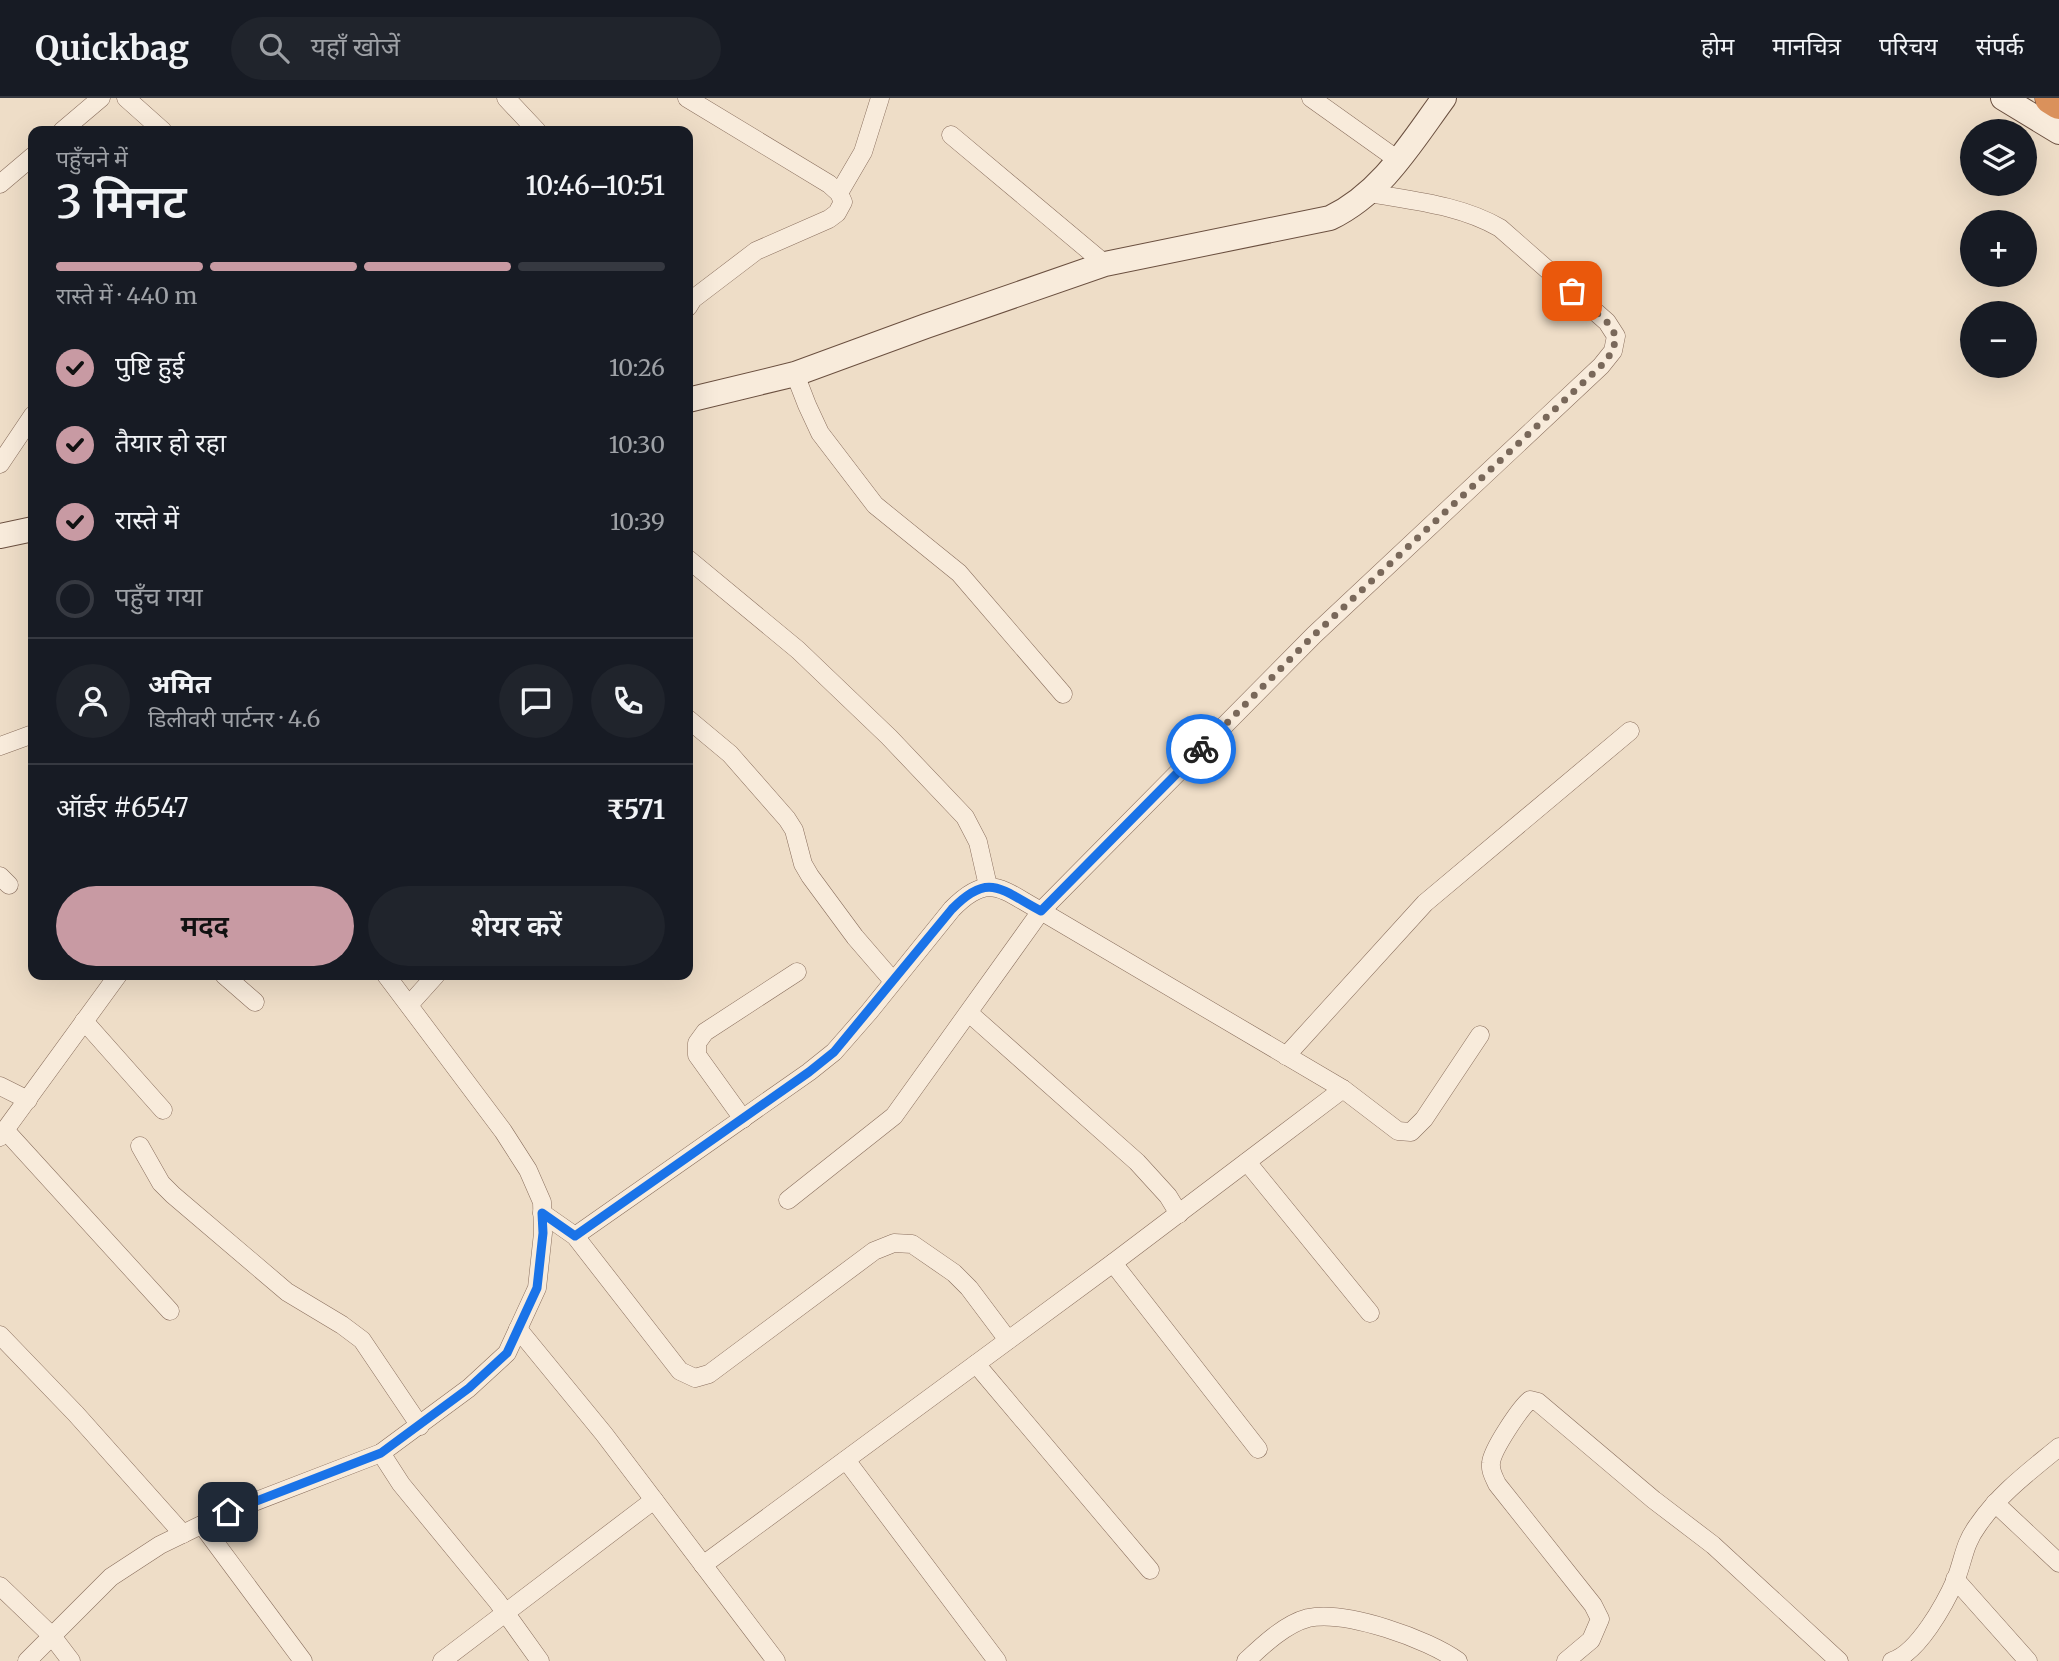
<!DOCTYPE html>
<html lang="hi">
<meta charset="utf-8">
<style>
:root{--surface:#171b24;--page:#20242c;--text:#f1f3f6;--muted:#9ea1a6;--line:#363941;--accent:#c89aa3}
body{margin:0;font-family:Merriweather,"Noto Sans Devanagari",serif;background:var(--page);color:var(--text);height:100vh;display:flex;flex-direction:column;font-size:26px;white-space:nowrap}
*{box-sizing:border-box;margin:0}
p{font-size:23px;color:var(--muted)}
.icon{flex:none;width:38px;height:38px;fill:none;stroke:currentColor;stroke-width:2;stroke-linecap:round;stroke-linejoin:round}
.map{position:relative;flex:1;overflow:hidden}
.side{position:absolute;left:28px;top:28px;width:665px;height:854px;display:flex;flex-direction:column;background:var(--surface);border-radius:14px;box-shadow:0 7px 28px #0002}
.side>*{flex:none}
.buttons{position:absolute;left:1960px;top:21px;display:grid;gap:14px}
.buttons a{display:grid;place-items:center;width:77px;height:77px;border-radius:50%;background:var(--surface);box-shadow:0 7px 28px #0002;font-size:35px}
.pin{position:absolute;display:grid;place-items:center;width:60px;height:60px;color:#fff;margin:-30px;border-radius:14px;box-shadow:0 4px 10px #0006}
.courier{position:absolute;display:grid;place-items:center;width:70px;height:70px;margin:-35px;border:5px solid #1a73e8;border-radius:50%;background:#fff;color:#222;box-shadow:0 2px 9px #0007}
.overview em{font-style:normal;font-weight:600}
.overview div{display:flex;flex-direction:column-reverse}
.overview{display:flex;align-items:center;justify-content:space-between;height:119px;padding:0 28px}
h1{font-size:46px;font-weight:600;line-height:52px}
.bar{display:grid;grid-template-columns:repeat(4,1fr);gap:10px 7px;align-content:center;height:84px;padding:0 28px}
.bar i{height:9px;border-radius:5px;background:var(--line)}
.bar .active{background:var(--accent)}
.bar p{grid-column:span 4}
.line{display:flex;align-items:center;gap:18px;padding:0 28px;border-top:2px solid var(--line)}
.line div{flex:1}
.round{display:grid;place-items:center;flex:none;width:74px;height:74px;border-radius:37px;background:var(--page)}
ol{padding:0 28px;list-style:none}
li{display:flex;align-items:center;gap:21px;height:77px}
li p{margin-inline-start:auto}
li .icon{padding:7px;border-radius:50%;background:var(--accent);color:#111;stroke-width:4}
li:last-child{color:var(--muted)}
li i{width:38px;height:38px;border:4px solid var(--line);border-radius:50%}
.action{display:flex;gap:14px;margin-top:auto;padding:14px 28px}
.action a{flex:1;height:80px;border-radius:42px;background:var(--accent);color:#111;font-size:28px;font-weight:600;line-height:80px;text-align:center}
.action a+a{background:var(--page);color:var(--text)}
header{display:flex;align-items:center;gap:42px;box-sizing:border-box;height:98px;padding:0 35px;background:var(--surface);border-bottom:2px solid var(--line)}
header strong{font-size:33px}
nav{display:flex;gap:38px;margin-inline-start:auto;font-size:24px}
.search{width:490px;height:63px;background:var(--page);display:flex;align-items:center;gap:18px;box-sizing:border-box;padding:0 24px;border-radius:38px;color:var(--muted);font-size:26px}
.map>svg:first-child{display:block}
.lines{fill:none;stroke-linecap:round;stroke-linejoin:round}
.street-casing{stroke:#896e5d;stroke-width:19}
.secondary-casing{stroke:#6b5040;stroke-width:26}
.highway-casing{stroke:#573d31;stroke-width:33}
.street{stroke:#f8ebdb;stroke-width:18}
.secondary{stroke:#f8ebdb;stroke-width:24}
.highway{stroke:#da915b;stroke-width:32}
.done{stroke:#79685a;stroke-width:7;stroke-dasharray:0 12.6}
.route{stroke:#1a73e8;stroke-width:9}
</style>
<header>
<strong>Quickbag</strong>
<div class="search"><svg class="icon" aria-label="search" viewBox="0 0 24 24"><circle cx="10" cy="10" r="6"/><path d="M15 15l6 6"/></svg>यहाँ खोजें</div>
<nav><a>होम</a><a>मानचित्र</a><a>परिचय</a><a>संपर्क</a></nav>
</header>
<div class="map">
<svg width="2059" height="1563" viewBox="0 0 2059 1563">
<rect width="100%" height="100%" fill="#eeddc7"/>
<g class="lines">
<g class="street-casing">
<g id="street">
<polyline points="126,0 163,33"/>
<polyline points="506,0 537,33"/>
<polyline points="687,0 829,86 839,95 843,104 837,115 829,121 756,153 693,201 688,209"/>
<polyline points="1311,0 1398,62"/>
<polyline points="62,33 101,0"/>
<polyline points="951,37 1105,166"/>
<polyline points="0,86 33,58"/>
<polyline points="839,95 863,54 880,0"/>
<polyline points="795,276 807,307 820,335 875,407 959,475 1063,596"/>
<polyline points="0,366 33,317"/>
<polyline points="688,461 798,552 889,639 965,719 978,744 988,788"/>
<polyline points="688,621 730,656 787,721 794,732 803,766 810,778 855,839 893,883"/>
<polyline points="0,648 33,636"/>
<polyline points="0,778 9,787"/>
<polyline points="224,877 255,904"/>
<polyline points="409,907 436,877"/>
<polyline points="969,915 1137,1064 1168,1098 1179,1116"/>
<polyline points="84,923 163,1012"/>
<polyline points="1286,958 1425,805 1630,633"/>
<polyline points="0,988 28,1002"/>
<polyline points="743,1021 697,957 697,945 705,934 797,874"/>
<polyline points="5,1032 170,1213"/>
<polyline points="0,1039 118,877"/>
<polyline points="140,1048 161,1085 173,1097 287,1194 342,1227 362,1242 420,1328"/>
<polyline points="1247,1064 1370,1215"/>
<path d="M 788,1102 L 894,1018 L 1041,813 L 1314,537 L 1601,268 L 1613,253 L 1616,238 L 1607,224 L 1500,130 C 1460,107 1414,103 1369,95"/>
<polyline points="542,1115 575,1138 680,1273 695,1280 709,1276 874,1153 894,1145 912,1146 954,1175 969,1190 1008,1242"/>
<path d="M 575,1138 L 809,974 L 834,954 L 869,914 L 952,811 C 989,773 1002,792 1041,813 L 1343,991 L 1398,1033 L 1411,1034 L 1424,1021 L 1480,937"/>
<polyline points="1113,1165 1258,1351"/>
<polyline points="518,1231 604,1336 776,1563"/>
<polyline points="0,1237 76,1316 183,1436"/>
<polyline points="976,1266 1150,1472"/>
<polyline points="381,1355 401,1386 497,1503 540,1563"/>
<polyline points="846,1362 997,1563"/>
<polyline points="1995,1405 2059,1465"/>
<polyline points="202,1427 303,1563"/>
<polyline points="703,1467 1113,1165 1343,991"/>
<polyline points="1955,1481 2028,1563"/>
<polyline points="0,1488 52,1538 71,1563"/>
<polyline points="27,1563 111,1479 160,1447 228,1414 381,1355 469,1290 507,1255 537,1190 543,1135 542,1104 528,1072 503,1033 386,877"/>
<polyline points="442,1563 654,1402"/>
<path d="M 1246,1563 C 1263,1547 1285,1526 1308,1520 C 1346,1512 1428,1541 1458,1563"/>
<path d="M 1566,1563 L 1591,1542 L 1600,1521 L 1593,1507 L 1497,1386 C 1494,1379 1490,1373 1491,1365 C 1492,1352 1520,1310 1530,1302 L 1538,1304 L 1654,1402 L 1713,1447 L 1839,1563"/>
<path d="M 1892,1563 C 1918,1555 1945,1506 1956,1481 C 1964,1460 1964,1446 1978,1427 C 2000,1395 2030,1373 2059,1349"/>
</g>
</g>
<g class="secondary-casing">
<g id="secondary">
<polyline points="2003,0 2059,34"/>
<path d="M 688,302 L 795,276 L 926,228 L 1105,166 L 1330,120 C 1382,95 1411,45 1444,0"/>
<polyline points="0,438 33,431"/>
</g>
</g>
<g class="highway-casing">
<polyline id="highway" points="2051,0 2059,5"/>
</g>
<use href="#street" class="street"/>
<use href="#secondary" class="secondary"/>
<use href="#highway" class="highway"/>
</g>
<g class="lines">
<polyline class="done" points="1201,651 1314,537 1601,268 1613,253 1616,238 1607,224 1572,193"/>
<path class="route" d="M 228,1414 L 381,1355 L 469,1290 L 507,1255 L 537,1190 L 543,1135 L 542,1115 L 575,1138 L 809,974 L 834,954 L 952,811 C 989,773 1001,792 1041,813 L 1201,651"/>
</g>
</svg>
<div class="buttons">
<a><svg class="icon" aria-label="layers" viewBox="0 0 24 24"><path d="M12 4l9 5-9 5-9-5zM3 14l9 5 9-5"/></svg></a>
<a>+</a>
<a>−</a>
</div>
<div class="pin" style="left:1572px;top:193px;background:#ea580c"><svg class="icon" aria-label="bag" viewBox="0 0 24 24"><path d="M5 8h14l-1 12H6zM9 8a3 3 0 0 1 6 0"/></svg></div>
<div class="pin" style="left:228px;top:1414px;background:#1f2937"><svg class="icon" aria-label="home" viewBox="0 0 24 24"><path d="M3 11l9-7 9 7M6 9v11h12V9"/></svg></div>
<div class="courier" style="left:1201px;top:651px"><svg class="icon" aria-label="bike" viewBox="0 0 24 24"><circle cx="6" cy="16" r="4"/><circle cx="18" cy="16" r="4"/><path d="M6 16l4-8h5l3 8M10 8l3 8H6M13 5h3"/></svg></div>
<section class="side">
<div class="overview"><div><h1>3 मिनट</h1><p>पहुँचने में</p></div><em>10:46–10:51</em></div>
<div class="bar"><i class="active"></i><i class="active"></i><i class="active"></i><i></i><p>रास्ते में · 440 m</p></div>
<ol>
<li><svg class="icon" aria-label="check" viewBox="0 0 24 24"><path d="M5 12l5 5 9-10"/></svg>पुष्टि हुई<p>10:26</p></li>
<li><svg class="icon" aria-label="check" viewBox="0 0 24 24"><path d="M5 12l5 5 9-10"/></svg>तैयार हो रहा<p>10:30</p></li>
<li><svg class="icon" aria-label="check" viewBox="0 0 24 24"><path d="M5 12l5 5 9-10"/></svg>रास्ते में<p>10:39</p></li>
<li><i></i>पहुँच गया</li>
</ol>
<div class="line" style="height:126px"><a class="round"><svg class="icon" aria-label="person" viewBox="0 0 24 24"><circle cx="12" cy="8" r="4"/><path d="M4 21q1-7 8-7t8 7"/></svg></a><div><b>अमित</b><p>डिलीवरी पार्टनर · 4.6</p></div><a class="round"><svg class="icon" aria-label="chat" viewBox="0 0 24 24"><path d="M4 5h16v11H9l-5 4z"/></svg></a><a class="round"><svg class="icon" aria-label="phone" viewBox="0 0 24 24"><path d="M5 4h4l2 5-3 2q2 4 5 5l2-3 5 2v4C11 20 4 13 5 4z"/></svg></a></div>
<div class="line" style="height:91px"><div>ऑर्डर #6547</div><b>₹571</b></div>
<div class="action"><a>मदद</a><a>शेयर करें</a></div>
</section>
</div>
